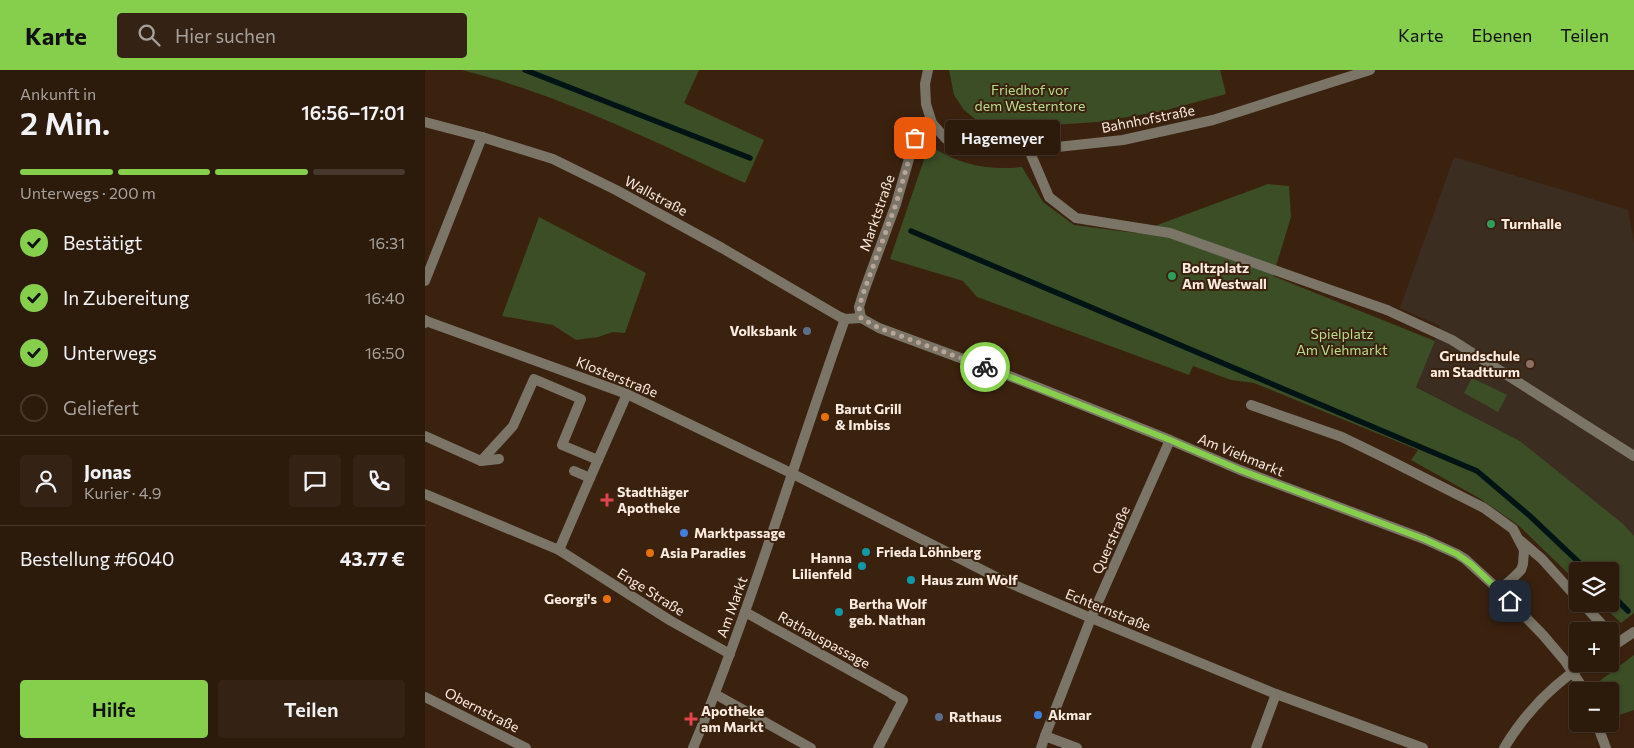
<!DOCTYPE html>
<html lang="de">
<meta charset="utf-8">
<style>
:root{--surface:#2c1a0b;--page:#342314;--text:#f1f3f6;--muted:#a6a19d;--line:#48382c;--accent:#85cf4d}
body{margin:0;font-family:Commissioner,sans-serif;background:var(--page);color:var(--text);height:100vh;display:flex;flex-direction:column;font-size:19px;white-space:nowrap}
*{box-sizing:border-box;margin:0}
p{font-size:16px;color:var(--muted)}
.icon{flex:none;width:28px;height:28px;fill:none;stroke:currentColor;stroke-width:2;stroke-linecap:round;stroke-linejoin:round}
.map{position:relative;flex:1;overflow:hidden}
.details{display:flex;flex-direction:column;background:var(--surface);width:425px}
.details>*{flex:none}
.tools{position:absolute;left:1144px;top:492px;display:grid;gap:10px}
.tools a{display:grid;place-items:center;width:50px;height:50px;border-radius:5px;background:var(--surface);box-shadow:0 1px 4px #0004,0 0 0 1px var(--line);font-size:25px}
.pin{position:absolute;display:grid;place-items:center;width:42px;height:42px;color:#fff;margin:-21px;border-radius:10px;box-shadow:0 2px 8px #0006}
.courier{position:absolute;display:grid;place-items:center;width:50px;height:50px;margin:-25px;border:4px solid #85cf4d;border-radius:50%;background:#fff;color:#222;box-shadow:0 1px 6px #0007}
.bubble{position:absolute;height:35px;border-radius:5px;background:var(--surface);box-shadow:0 1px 4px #0004,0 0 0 1px var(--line);font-size:16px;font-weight:600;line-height:35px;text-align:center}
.overview em{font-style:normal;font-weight:600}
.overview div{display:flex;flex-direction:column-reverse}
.overview{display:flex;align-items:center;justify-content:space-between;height:85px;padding:0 20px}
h1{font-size:32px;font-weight:600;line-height:38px}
.bar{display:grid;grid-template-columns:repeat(4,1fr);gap:8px 5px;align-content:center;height:60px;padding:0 20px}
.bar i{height:6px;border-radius:4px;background:var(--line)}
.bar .current{background:var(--accent)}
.bar p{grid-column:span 4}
.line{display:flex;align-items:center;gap:12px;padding:0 20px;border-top:1px solid var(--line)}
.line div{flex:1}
.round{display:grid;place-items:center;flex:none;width:52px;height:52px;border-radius:5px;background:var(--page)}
ol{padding:0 20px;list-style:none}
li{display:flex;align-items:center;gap:15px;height:55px}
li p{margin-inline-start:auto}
li .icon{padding:5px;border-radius:50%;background:var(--accent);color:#111;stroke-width:4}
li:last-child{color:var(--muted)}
li i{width:28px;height:28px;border:2px solid var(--line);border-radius:50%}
.primary-button{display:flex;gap:10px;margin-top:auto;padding:10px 20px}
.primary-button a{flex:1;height:58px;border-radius:5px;background:var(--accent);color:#111;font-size:20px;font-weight:600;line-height:58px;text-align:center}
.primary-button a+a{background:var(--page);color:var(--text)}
header{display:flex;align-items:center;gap:30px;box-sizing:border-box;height:70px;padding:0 25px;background:var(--accent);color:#111}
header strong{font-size:24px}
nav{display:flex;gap:28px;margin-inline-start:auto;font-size:18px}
.search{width:350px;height:45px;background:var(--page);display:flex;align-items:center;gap:12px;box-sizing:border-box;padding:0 18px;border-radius:5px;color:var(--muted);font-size:19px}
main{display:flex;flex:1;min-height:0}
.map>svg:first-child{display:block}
.education{fill:#3c2d21}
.green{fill:#3b4e26}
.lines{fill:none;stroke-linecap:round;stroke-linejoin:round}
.stream{stroke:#001416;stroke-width:5.5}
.service{stroke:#7b7567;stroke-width:10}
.pedestrian{stroke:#7b7567;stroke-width:10}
.minor{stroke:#7b7567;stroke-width:10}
.done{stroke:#b8a596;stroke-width:5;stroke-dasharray:0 9}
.route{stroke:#85cf4d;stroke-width:6}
.leisure-dot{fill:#2e9e5b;stroke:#3b220f;stroke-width:2}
.service-dot{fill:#5c6f8a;stroke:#3b220f;stroke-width:2}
.education-dot{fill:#8d6e63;stroke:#3b220f;stroke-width:2}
.food-dot{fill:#e8710a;stroke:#3b220f;stroke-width:2}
.health-dot{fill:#e0444e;stroke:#3b220f;stroke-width:2}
.shop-dot{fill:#3f7fe0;stroke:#3b220f;stroke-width:2}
.culture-dot{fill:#0f9aa8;stroke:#3b220f;stroke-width:2}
.labels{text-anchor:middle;stroke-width:4;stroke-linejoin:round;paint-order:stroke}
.park-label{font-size:14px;fill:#b8de8d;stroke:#3b220f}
.street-label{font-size:14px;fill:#fcebdf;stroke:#3b220f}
.poi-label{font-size:14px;font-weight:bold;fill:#fcebdf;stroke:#3b220f;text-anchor:start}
</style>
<header>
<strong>Karte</strong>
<div class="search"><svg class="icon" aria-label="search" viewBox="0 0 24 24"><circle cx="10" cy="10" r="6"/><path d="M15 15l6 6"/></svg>Hier suchen</div>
<nav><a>Karte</a><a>Ebenen</a><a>Teilen</a></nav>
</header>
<main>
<section class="details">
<div class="overview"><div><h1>2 Min.</h1><p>Ankunft in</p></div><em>16:56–17:01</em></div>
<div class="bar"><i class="current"></i><i class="current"></i><i class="current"></i><i></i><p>Unterwegs · 200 m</p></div>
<ol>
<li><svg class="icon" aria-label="check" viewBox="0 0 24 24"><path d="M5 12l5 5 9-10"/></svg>Bestätigt<p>16:31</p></li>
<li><svg class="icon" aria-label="check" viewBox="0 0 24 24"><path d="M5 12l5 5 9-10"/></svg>In Zubereitung<p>16:40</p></li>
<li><svg class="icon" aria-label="check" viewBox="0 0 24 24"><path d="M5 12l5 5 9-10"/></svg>Unterwegs<p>16:50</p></li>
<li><i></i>Geliefert</li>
</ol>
<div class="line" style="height:90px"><a class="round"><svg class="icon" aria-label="person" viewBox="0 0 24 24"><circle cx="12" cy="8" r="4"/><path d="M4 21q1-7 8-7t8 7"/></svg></a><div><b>Jonas</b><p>Kurier · 4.9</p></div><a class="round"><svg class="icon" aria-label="chat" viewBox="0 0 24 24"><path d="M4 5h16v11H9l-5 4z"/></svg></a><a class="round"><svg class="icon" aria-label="phone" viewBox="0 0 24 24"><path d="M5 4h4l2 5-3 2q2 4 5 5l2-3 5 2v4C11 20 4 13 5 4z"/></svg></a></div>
<div class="line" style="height:65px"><div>Bestellung #6040</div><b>43.77 €</b></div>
<div class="primary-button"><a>Hilfe</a><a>Teilen</a></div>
</section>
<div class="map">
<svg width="1209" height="678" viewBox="0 0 1209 678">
<rect width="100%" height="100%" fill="#3b220f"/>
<polygon class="education" points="1029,87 1203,140 1209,174 1209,467 1095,371 991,316 1015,256 975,238"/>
<g class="green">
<path d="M 37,0 L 274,0 L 259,33 L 339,70 L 320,113 C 228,71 136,25 37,0 Z"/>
<polygon points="524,0 795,0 801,24 738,41 673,52 596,57 555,53 539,40 529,25"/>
<path d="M 504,75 C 532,94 563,101 597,97 L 618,132 L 649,155 L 711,163 L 843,114 L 864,116 L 866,147 L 848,206 L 1010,271 L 991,317 L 1095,371 L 1198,454 L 1209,466 L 1209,543 L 1196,553 L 1176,534 L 1185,534 L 1185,501 L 1152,501 L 1152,512 L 1093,455 L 1054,428 L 986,390 L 993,380 L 829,313 L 806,310 L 768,296 L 764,305 L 552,227 L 538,211 L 465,189 Z"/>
<polygon points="114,147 221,203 200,263 188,262 173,267 151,270 128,255 77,246"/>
<polygon points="1047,308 1082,325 1073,342 1039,323"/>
<polygon points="1209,585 1209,640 1185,648 1185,621 1174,621 1172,613"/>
</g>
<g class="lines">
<g class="stream">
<polyline points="100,0 325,88"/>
<polyline points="486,161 1052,401 1105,446 1163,501"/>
<polyline points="1185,523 1203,541"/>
</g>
<g class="service">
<polyline points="604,80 624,127 651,148 745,163 962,240"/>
<polyline points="0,211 57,67"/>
<polyline points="1,251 202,324 165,408 149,401"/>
<polyline points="826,335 917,367 958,387 1059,438 1088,459 1099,480 1098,494 1096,500 1088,508 1074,520"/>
<polyline points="0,366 56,391 88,356 109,309 156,329 137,375 173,390"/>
<polyline points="56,391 74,389"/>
<polyline points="1096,471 1117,489 1152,528"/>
<polyline points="1158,534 1183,561"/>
<polyline points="616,678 620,666 652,678"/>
</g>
<g class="pedestrian">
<polyline points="202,324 368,404 573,508 666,548 851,624"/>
<polyline points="134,480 246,551 305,584"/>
<polyline points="320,542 464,622"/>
<polyline points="290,624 386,678"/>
<polyline points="0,627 101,678"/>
<polyline points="620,666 666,548 745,370"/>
<path d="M 268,678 C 326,538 369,392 420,249"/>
<polyline points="453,678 478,630 467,624"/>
</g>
<g class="minor">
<polyline points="503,0 500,14 501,34 507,53 521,69 540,77 571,81 604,80 698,70 788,50 945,0"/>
<polyline points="0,52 57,67 128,89 191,120 297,178 415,247 420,249 436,248"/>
<polyline points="962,240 1027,270 1209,386"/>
<polyline points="436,248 454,258 587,307 745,370 815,400 999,469 1032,484 1040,489 1074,520 1118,565 1140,591 1160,621"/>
<polyline points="436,248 434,237 439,221 471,134 490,68 507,53"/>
<polyline points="0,250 0,253"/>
<polyline points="0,424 134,480 165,408"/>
<polyline points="1185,578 1209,562"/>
<polyline points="1172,654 1181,678"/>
<polyline points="831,678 851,624 998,678"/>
<path d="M 1079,678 C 1099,645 1127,615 1160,594"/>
</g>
</g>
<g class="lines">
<polyline class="done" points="490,68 471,134 439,221 434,237 436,248 454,258 560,297"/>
<polyline class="route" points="560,297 745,370 815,400 999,469 1032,484 1046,494 1085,531"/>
</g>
<g class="leisure-dot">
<circle cx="1066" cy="154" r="5"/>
<circle cx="747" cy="206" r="5"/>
</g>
<g class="service-dot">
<circle cx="382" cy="261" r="5"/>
<circle cx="514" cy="647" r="5"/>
</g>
<circle class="education-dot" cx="1105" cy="294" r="5"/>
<g class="food-dot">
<circle cx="400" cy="347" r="5"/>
<circle cx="225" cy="483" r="5"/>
<circle cx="182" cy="529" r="5"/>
</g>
<g class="health-dot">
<path d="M179.5 422.5h5v5h5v5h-5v5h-5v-5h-5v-5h5z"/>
<path d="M263.5 641.5h5v5h5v5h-5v5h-5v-5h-5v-5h5z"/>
</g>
<g class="shop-dot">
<circle cx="259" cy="463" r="5"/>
<circle cx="613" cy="645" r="5"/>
</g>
<g class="culture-dot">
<circle cx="441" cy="482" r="5"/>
<circle cx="437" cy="496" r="5"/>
<circle cx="486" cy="510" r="5"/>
<circle cx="414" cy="542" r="5"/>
</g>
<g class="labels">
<g class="park-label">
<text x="605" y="25">Friedhof vor<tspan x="605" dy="16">dem Westerntore</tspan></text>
<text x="917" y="269">Spielplatz<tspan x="917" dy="16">Am Viehmarkt</tspan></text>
</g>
<g class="street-label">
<text transform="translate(723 49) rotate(-11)" y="5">Bahnhofstraße</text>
<text transform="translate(231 126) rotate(28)" y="5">Wallstraße</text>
<text transform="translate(452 143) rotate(-71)" y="5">Marktstraße</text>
<text transform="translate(192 307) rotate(22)" y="5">Klosterstraße</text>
<text transform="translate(816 385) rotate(22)" y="5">Am Viehmarkt</text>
<text transform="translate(686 470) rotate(-66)" y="5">Querstraße</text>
<text transform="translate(226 522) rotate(32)" y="5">Enge Straße</text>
<text transform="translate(307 537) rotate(-70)" y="5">Am Markt</text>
<text transform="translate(683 540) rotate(22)" y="5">Echternstraße</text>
<text transform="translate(399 570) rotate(29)" y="5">Rathauspassage</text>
<text transform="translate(57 640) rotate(27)" y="5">Obernstraße</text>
</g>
<g class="poi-label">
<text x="1076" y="159">Turnhalle</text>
<text x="757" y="203">Boltzplatz<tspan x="757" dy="16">Am Westwall</tspan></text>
<text x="372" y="266" text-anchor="end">Volksbank</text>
<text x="1095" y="291" text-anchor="end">Grundschule<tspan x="1095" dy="16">am Stadtturm</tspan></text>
<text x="410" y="344">Barut Grill<tspan x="410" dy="16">&amp; Imbiss</tspan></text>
<text x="192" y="427">Stadthäger<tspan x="192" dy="16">Apotheke</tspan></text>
<text x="269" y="468">Marktpassage</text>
<text x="451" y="487">Frieda Löhnberg</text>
<text x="235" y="488">Asia Paradies</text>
<text x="427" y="493" text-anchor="end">Hanna<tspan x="427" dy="16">Lilienfeld</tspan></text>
<text x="496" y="515">Haus zum Wolf</text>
<text x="172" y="534" text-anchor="end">Georgi's</text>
<text x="424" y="539">Bertha Wolf<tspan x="424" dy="16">geb. Nathan</tspan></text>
<text x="276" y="646">Apotheke<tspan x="276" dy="16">am Markt</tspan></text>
<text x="623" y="650">Akmar</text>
<text x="524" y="652">Rathaus</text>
</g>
</g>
</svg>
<div class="tools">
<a><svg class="icon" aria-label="layers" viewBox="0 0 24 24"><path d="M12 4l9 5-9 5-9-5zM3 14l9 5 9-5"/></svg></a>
<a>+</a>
<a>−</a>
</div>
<div class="pin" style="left:490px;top:68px;background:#ea580c"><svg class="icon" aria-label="bag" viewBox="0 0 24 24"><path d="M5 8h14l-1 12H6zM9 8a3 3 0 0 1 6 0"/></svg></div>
<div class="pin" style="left:1085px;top:531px;background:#1f2937"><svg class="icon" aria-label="home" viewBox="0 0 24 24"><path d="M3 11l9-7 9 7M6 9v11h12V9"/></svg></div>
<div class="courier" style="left:560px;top:297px"><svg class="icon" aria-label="bike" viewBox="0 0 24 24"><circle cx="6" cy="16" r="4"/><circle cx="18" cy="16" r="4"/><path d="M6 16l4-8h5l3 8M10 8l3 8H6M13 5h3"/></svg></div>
<div class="bubble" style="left:520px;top:50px;width:115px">Hagemeyer</div>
</div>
</main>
